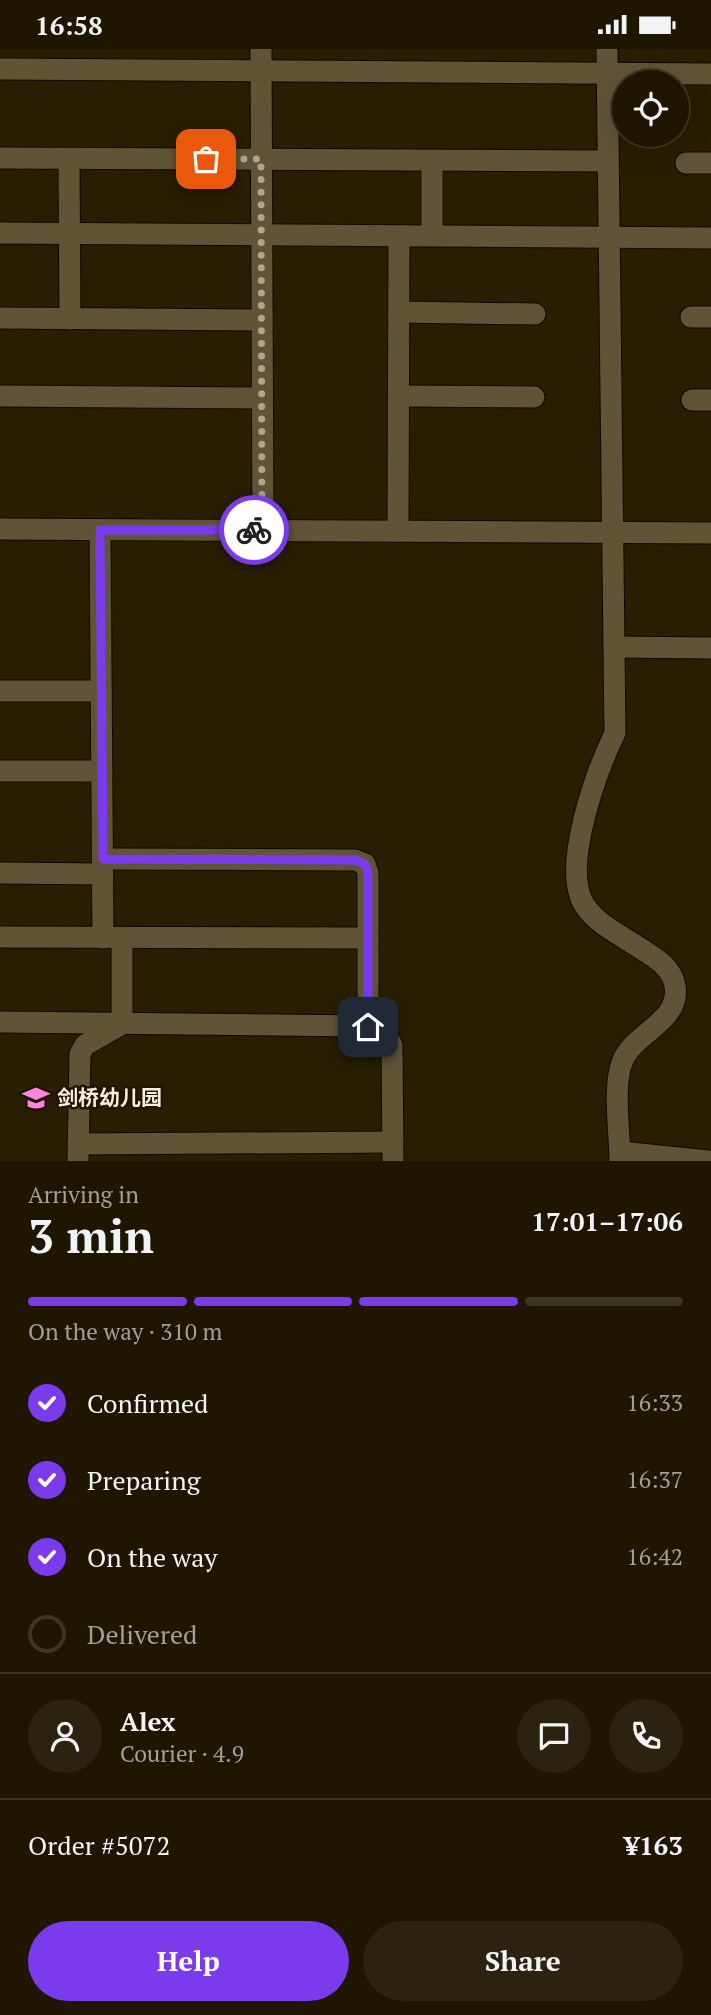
<!DOCTYPE html>
<meta charset="utf-8">
<style>
:root{--surface:#1e1601;--page:#2b2310;--text:#f1f3f6;--muted:#a19f99;--line:#3c3523;--accent:#7c3aed}
body{margin:0;font-family:"PT Serif","Noto Sans SC",serif;background:var(--page);color:var(--text);height:100vh;display:flex;flex-direction:column;font-size:26px;white-space:nowrap}
*{box-sizing:border-box;margin:0}
p{font-size:23px;color:var(--muted)}
.icon{flex:none;width:38px;height:38px;fill:none;stroke:currentColor;stroke-width:2;stroke-linecap:round;stroke-linejoin:round}
.map{position:relative;height:1112px;overflow:hidden}
.panel{display:flex;flex-direction:column;background:var(--surface);flex:1}
.panel>*{flex:none}
.buttons{position:absolute;left:612px;top:21px;display:grid;gap:14px}
.buttons a{display:grid;place-items:center;width:77px;height:77px;border-radius:50%;background:var(--surface);box-shadow:0 7px 28px #0002,0 0 0 2px var(--line);font-size:35px}
.pin{position:absolute;display:grid;place-items:center;width:60px;height:60px;color:#fff;margin:-30px;border-radius:14px;box-shadow:0 4px 10px #0006}
.courier{position:absolute;display:grid;place-items:center;width:70px;height:70px;margin:-35px;border:5px solid #7c3aed;border-radius:50%;background:#fff;color:#222;box-shadow:0 2px 9px #0007}
.summary em{font-style:normal;font-weight:800}
.summary div{display:flex;flex-direction:column-reverse}
.summary{display:flex;align-items:center;justify-content:space-between;height:119px;padding:0 28px}
h1{font-size:46px;font-weight:800;line-height:52px}
.bar{display:grid;grid-template-columns:repeat(4,1fr);gap:10px 7px;align-content:center;height:84px;padding:0 28px}
.bar i{height:9px;border-radius:5px;background:var(--line)}
.bar .selected{background:var(--accent)}
.bar p{grid-column:span 4}
.line{display:flex;align-items:center;gap:18px;padding:0 28px;border-top:2px solid var(--line)}
.line div{flex:1}
.round{display:grid;place-items:center;flex:none;width:74px;height:74px;border-radius:37px;background:var(--page)}
ol{padding:0 28px;list-style:none}
li{display:flex;align-items:center;gap:21px;height:77px}
li p{margin-inline-start:auto}
li .icon{padding:7px;border-radius:50%;background:var(--accent);color:#fff;stroke-width:4}
li:last-child{color:var(--muted)}
li i{width:38px;height:38px;border:4px solid var(--line);border-radius:50%}
.primary-button{display:flex;gap:14px;margin-top:auto;padding:14px 28px}
.primary-button a{flex:1;height:80px;border-radius:42px;background:var(--accent);color:#fff;font-size:28px;font-weight:800;line-height:80px;text-align:center}
.primary-button a+a{background:var(--page);color:var(--text)}
.status{display:flex;justify-content:space-between;align-items:center;height:49px;padding:0 35px;background:var(--surface);direction:ltr}
.status svg{height:19px;fill:currentColor}
.map>svg:first-child{display:block}
.lines{fill:none;stroke-linecap:round;stroke-linejoin:round}
.minor-casing{stroke:#100800;stroke-width:23}
.minor{stroke:#605436;stroke-width:21}
.done{stroke:#aea691;stroke-width:7;stroke-dasharray:0 12.6}
.route{stroke:#7c3aed;stroke-width:9}
.labels{text-anchor:middle;stroke-width:5;stroke-linejoin:round;paint-order:stroke}
.poi-label{font-size:21px;font-weight:bold;fill:#f6efde;stroke:#1f1500;text-anchor:start}
</style>
<div class="status"><b>16:58</b><svg viewBox="0 0 49 12"><path d="M0 12V9h3v3zM5 12V6h3v6zM10 12V3h3v9zM15 12V0h3v12zM26 1h20v11H26zM47 4h2v5h-2z"/></svg></div>
<div class="map">
<svg width="711" height="1112" viewBox="0 0 711 1112">
<rect width="100%" height="100%" fill="#281e01"/>
<g class="lines">
<g class="minor-casing">
<g id="minor">
<polyline points="261,0 263,481"/>
<path d="M 607,0 L 615,684 C 597,721 560,820 585,857 C 598,876 622,887 640,899 C 654,908 672,918 675,937 C 681,972 635,983 623,1011 C 612,1035 620,1085 620,1112"/>
<polyline points="0,20 711,25"/>
<polyline points="0,109 608,112"/>
<polyline points="69,110 70,270"/>
<polyline points="686,114 711,114"/>
<polyline points="0,184 711,189"/>
<polyline points="432,187 432,111"/>
<polyline points="399,263 535,265"/>
<polyline points="691,268 711,268"/>
<polyline points="0,269 262,271"/>
<polyline points="0,347 262,349"/>
<polyline points="399,347 534,348"/>
<polyline points="692,351 711,351"/>
<polyline points="0,480 711,484"/>
<polyline points="100,481 103,889"/>
<polyline points="398,482 399,187"/>
<polyline points="614,598 711,599"/>
<polyline points="0,642 101,642"/>
<polyline points="0,722 102,722"/>
<polyline points="103,810 355,811 365,815 368,824 368,977"/>
<polyline points="0,824 103,825"/>
<polyline points="0,888 368,889"/>
<polyline points="0,973 368,977 384,984 392,996 393,1112"/>
<polyline points="78,1095 393,1093"/>
<polyline points="620,1103 708,1112"/>
<polyline points="78,1112 80,1005 85,996 122,975 122,889"/>
</g>
</g>
<use href="#minor" class="minor"/>
</g>
<g class="lines">
<polyline class="done" points="206,110 261,110 262,481 254,481"/>
<polyline class="route" points="254,481 100,481 103,810 355,811 365,815 368,824 368,978"/>
</g>
<defs>
<g id="school-bare" transform="scale(2.1)"><path d="M0-5L7-2L0 1L-7-2ZM-4 1L0 2.5L4 1V4Q0 6-4 4Z" fill="#ff85df" stroke="#1f1500" stroke-width="2.5" paint-order="stroke"/></g>
</defs>
<g fill-rule="evenodd">
<use href="#school-bare" x="36" y="1049"/>
</g>
<g class="labels">
<g class="poi-label">
<text x="57" y="1056">剑桥幼儿园</text>
</g>
</g>
</svg>
<div class="buttons">
<a><svg class="icon" aria-label="locate" viewBox="0 0 24 24"><circle cx="12" cy="12" r="6"/><path d="M12 2v4M12 18v4M2 12h4M18 12h4"/></svg></a>
</div>
<div class="pin" style="left:206px;top:110px;background:#ea580c"><svg class="icon" aria-label="bag" viewBox="0 0 24 24"><path d="M5 8h14l-1 12H6zM9 8a3 3 0 0 1 6 0"/></svg></div>
<div class="pin" style="left:368px;top:978px;background:#1f2937"><svg class="icon" aria-label="home" viewBox="0 0 24 24"><path d="M3 11l9-7 9 7M6 9v11h12V9"/></svg></div>
<div class="courier" style="left:254px;top:481px"><svg class="icon" aria-label="bike" viewBox="0 0 24 24"><circle cx="6" cy="16" r="4"/><circle cx="18" cy="16" r="4"/><path d="M6 16l4-8h5l3 8M10 8l3 8H6M13 5h3"/></svg></div>
</div>
<section class="panel">
<div class="summary"><div><h1>3 min</h1><p>Arriving in</p></div><em>17:01–17:06</em></div>
<div class="bar"><i class="selected"></i><i class="selected"></i><i class="selected"></i><i></i><p>On the way · 310 m</p></div>
<ol>
<li><svg class="icon" aria-label="check" viewBox="0 0 24 24"><path d="M5 12l5 5 9-10"/></svg>Confirmed<p>16:33</p></li>
<li><svg class="icon" aria-label="check" viewBox="0 0 24 24"><path d="M5 12l5 5 9-10"/></svg>Preparing<p>16:37</p></li>
<li><svg class="icon" aria-label="check" viewBox="0 0 24 24"><path d="M5 12l5 5 9-10"/></svg>On the way<p>16:42</p></li>
<li><i></i>Delivered</li>
</ol>
<div class="line" style="height:126px"><a class="round"><svg class="icon" aria-label="person" viewBox="0 0 24 24"><circle cx="12" cy="8" r="4"/><path d="M4 21q1-7 8-7t8 7"/></svg></a><div><b>Alex</b><p>Courier · 4.9</p></div><a class="round"><svg class="icon" aria-label="chat" viewBox="0 0 24 24"><path d="M4 5h16v11H9l-5 4z"/></svg></a><a class="round"><svg class="icon" aria-label="phone" viewBox="0 0 24 24"><path d="M5 4h4l2 5-3 2q2 4 5 5l2-3 5 2v4C11 20 4 13 5 4z"/></svg></a></div>
<div class="line" style="height:91px"><div>Order #5072</div><b>¥163</b></div>
<div class="primary-button"><a>Help</a><a>Share</a></div>
</section>
